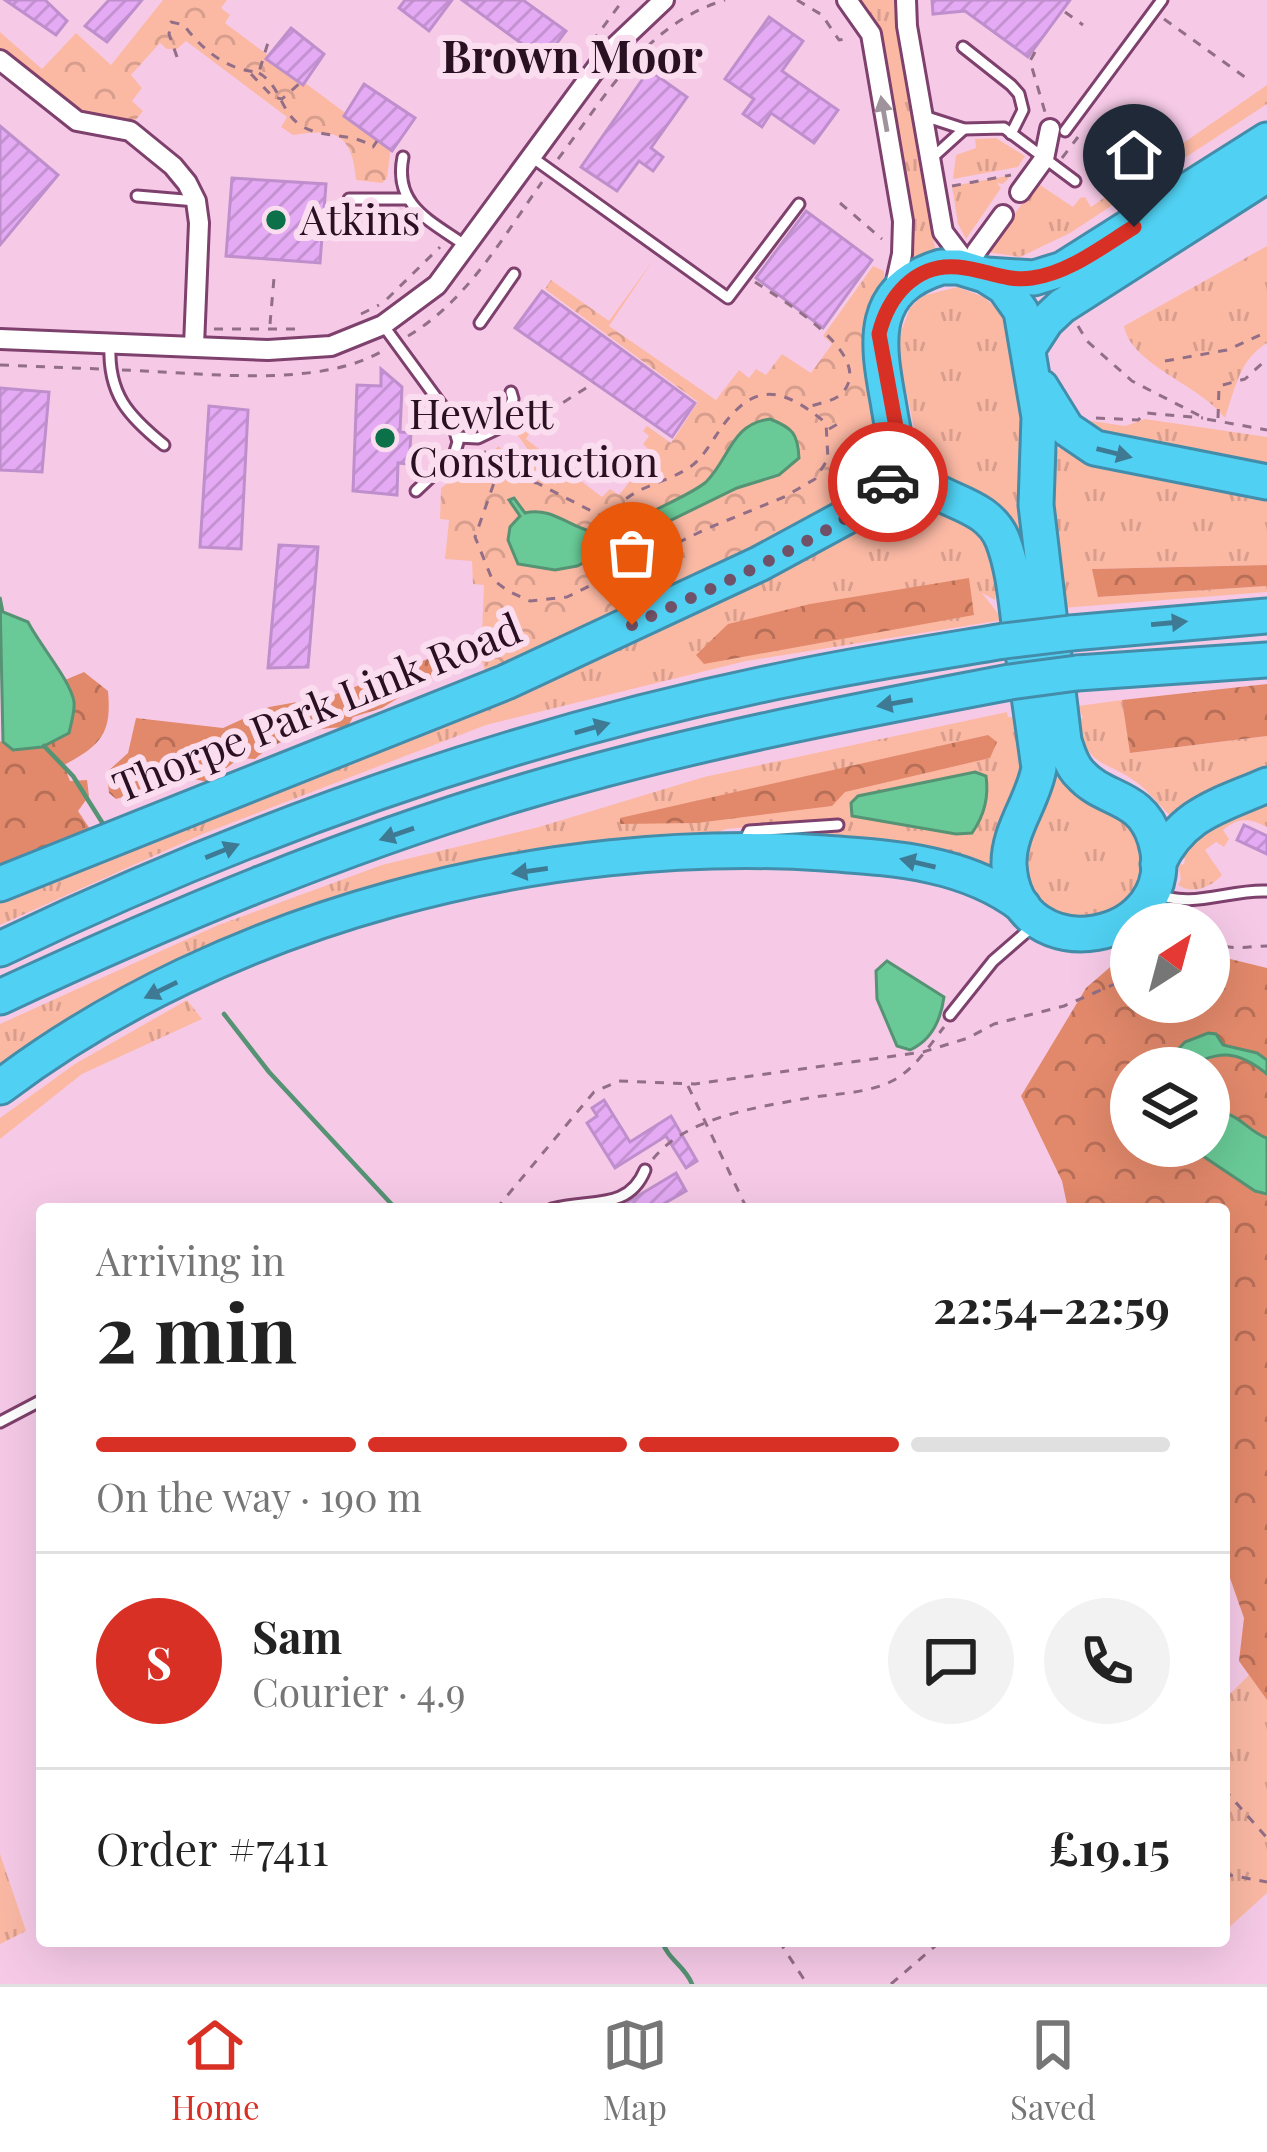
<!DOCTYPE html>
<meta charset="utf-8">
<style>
:root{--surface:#fff;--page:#f2f2f2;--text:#222;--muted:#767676;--line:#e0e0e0;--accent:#d93025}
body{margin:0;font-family:"Playfair Display",serif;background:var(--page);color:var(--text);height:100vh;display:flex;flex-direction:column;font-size:45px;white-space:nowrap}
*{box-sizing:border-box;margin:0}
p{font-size:39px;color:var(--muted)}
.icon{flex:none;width:66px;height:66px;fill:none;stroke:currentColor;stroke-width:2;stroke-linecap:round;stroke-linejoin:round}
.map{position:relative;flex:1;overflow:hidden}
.details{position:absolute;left:36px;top:1203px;width:1194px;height:744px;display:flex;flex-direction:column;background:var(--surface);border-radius:12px;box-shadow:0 12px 48px #0002}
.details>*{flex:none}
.needle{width:78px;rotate:36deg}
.buttons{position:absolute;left:1110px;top:903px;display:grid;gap:24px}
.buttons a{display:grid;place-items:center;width:120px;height:120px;border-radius:50%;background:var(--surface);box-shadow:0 12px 48px #0002;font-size:60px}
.pin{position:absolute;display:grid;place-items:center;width:102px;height:102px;color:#fff;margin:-123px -51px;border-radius:50% 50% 50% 0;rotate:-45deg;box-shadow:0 0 12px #0007}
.pin .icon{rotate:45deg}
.courier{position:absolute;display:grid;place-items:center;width:120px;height:120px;margin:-60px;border:9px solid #d93025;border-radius:50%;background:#fff;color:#222;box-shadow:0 3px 15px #0007}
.head em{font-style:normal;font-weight:700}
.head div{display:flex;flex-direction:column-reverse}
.head{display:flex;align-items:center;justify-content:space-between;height:204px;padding:0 60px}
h1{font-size:78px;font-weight:700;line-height:90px}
.bar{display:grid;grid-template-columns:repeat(4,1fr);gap:18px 12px;align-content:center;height:144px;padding:0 60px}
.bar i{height:15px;border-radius:9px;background:var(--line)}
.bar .active{background:var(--accent)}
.bar p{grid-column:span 4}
.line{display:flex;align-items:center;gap:30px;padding:0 60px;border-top:3px solid var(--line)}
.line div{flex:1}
.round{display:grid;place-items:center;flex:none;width:126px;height:126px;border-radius:63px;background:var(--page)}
.dock{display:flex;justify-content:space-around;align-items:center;height:168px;border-top:3px solid var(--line);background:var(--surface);font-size:33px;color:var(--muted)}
.dock a{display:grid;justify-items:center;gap:6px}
.dock .active{color:var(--accent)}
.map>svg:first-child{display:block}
.grass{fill:url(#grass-tufts)}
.forest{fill:url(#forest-crowns);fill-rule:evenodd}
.park{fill:url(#park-crowns)}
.water{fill:#69ca97;stroke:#569274;stroke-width:3}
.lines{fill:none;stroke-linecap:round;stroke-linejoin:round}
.stream{stroke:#569274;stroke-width:4.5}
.building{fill:url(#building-hatch);stroke:#bf8ecc;stroke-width:3}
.lane-casing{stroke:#7e406c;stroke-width:15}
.street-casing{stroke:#7e406c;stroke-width:24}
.highway-casing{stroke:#438daa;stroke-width:39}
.path{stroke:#926e87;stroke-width:3;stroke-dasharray:9 9;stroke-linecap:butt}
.lane{stroke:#fff;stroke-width:9}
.street{stroke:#fff;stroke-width:18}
.highway{stroke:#50d1f3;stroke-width:33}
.highway-bridge-casing{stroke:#438daa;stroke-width:39;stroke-linecap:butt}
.highway-bridge{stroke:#50d1f3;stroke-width:33}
.oneway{fill:#9f939c}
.oneway2{fill:#3f7a95}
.done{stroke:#715168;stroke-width:12;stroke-dasharray:0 21.6}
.route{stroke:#d93025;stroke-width:15}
.poi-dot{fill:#0c7148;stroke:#fbddf0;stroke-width:4.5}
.labels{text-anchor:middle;stroke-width:12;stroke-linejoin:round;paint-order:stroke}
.poi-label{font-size:42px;fill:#2a1023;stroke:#fbddf0;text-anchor:start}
.street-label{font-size:42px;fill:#2a1023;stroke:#fbddf0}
.neighbourhood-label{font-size:45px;font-weight:bold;fill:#2a1023;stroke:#fbddf0}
</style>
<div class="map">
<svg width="1267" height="1984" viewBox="0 0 1267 1984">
<defs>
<pattern id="grass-tufts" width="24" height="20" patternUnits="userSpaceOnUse" patternTransform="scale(3)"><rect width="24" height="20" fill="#fbb9a4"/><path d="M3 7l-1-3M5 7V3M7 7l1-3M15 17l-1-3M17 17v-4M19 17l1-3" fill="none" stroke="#d79e8d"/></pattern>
<pattern id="forest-crowns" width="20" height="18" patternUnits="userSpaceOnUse" patternTransform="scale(3)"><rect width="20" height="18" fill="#e3896b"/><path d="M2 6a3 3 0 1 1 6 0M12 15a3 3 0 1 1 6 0" fill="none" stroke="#b86f58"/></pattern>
<pattern id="park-crowns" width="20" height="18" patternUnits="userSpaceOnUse" patternTransform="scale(3)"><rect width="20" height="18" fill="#fbb9a4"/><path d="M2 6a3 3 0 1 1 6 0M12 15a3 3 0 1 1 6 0" fill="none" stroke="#d79e8d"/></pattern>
<pattern id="building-hatch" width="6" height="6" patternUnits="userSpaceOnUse" patternTransform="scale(3)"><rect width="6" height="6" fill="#e4aaf4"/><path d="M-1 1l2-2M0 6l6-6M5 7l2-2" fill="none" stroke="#c491d1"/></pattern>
</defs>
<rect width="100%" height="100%" fill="#f6cae7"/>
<g class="grass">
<polygon points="860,0 895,0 936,254 915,262 874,29"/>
<polygon points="1267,85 1267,104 1070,233 1020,257 987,252 1037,183 1073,207 1080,198 1085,197 1091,207"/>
<polygon points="996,138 1025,156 1018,167 953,179 956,155 976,148 975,139"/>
<polygon points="1012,175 1003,184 997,183 1001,188 966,239 958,224 952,186"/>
<path d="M 1267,246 L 1267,343 C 1239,360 1235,389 1225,418 C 1199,384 1131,365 1124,326 Z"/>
<path d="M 957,287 L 984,297 L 1001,313 L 1010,339 L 1027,416 L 1059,751 L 1134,824 L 1147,864 L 1131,903 L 1093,923 C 1057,915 1044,915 1026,880 L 1025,585 L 930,474 L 920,454 L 896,345 L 910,308 L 922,296 Z"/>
<polygon points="1079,419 1125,426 1145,419 1267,437 1267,469 1104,438"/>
<polygon points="1065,446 1267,493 1267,565 1093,569 1099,597 1267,586 1267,592 1062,608 1049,477 1058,449"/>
<path d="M 902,479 C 949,507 1004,535 995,600 L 982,593 L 1003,620 L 746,661 L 486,725 L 205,833 L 0,925 L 0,898 L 63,873 Z"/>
<path d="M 1122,700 L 1131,753 L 1267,736 L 1267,768 L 1241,778 L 1175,820 C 1162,809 1153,796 1140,785 C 1106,758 1087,771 1077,719 L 1083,718 L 1078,706 Z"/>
<polygon points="1007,712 1008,717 1015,717 1023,770 1016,797 998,832 988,873 772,834 821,827 819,821 726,829 699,840 450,875 0,1075 0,1024 216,926 382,865 539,827 704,777"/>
<path d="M 1267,797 L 1267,827 C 1249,818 1239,817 1223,830 L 1229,839 L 1224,847 L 1216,842 L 1205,850 L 1222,875 C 1211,887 1193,895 1178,885 L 1181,879 L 1178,865 L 1184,864 L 1185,859 L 1181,856 L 1195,837 Z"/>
<polygon points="187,1000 202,1019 82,1074 0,1139 0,1118 75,1064"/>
<polygon points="1249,1675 1267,1700 1267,1893 1224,1932 1224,1700"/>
<polygon points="0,1854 26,1931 0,1944"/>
</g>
<g class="forest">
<polygon points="1267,565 1267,586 1098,597 1092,569"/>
<polygon points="969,578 974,615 704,664 696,655 728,624 810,604"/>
<path d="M 493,634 L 500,649 L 421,684 L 382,708 L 353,717 L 347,728 C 322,724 274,740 255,759 L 240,758 L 207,782 L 190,778 L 116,799 L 109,793 L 107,772 L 128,753 L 136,718 L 223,728 L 269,707 L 331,696 Z"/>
<path d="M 84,672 L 108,691 C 112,734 101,745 64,765 L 70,781 L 87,780 L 89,796 L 78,811 L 94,835 L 0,869 L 0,741 L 13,750 L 74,704 L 65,680 Z"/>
<polygon points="1267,684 1267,736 1130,753 1122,700"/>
<polygon points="988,735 997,742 990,758 845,792 832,806 697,823 620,824 620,818"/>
<path d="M 1209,941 L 1218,956 L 1267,968 L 1267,1700 L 1239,1661 L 1244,1618 L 1224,1561 L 1224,1209 L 1068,1209 L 1062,1181 L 1021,1096 L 1086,988 L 1131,949 L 1131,1002 L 1209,1002 ZM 1131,1068 L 1209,1068 L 1209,1146 L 1131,1146 Z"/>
</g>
<g class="park">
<path d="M 163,0 L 227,0 L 221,8 L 230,15 L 225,23 L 391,147 L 387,178 L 382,183 L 356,180 C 352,133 336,128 293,135 L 281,127 L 287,117 L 186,41 L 177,49 L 167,49 L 160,43 L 131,75 L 142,88 L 132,101 L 143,111 L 133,123 L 117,118 L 85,118 L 0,53 L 0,32 L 42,69 L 76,33 L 111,65 Z"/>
<polygon points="654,259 609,326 716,400 739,370 749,378 756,369 766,375 782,354 811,373 832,344 823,336 873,266 884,271 884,459 875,481 731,562 486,674 473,633 482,632 484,585 473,584 472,561 445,559 449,520 440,519 441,488 499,446 515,469 533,457 517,434 528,428 531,431 526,439 602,497 610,489 619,495 652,453 643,444 649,436 643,431 647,426 671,443 698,402 545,289 551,280 609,321"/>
</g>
<g class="water">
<path d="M 770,419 C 793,428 798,434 799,458 L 779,475 L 737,488 L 577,566 L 555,570 L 518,564 L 508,540 L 510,527 L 520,516 L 509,500 L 514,498 L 525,513 C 559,504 581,543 613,529 C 632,521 692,494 706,482 C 730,458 731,424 770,419 Z"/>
<path d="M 0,597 L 3,612 L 28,622 C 39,644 71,681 74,702 C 75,711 71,724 69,733 L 42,747 L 13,750 L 3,742 Z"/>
<path d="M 975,772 L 986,776 C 989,796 984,816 972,833 L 956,834 L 852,816 L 851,803 L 858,796 Z"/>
<path d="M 887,961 L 944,997 C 941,1019 932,1040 910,1050 L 897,1046 L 877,999 L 876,971 Z"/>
<path d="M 1208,1033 L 1216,1034 L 1223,1045 L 1257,1053 L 1267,1060 L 1267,1074 C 1219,1035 1209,1068 1160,1068 L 1185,1042 Z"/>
<path d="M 1209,1113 L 1218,1117 L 1225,1113 C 1241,1117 1251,1133 1267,1138 L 1267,1194 L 1255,1191 L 1188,1146 L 1209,1146 Z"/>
</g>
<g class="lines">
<g class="stream">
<polyline points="44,746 73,776 105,827"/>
<polyline points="224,1014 269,1072 396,1209"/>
<path d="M 662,1941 C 668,1960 685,1966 692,1984"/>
</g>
</g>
<g class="building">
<polygon points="5,0 45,0 67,21 56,35"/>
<polygon points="109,0 142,0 107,42 85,26"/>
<polygon points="405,0 452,0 429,31 399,8"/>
<polygon points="462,0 523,0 566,31 544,60"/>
<polygon points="932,0 1070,0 1028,57 965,11 933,14"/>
<polygon points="769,17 803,41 782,71 838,110 814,143 771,113 762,127 743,114 754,99 725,79"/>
<polygon points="291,28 324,54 303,85 266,59"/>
<polygon points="649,70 687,97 651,148 663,157 653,171 639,161 617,191 581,167"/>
<polygon points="364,84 415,118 392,151 344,116"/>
<polygon points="0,126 58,175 0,245"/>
<polygon points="232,178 326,184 320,263 226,256"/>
<polygon points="806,211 872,260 823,328 756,278"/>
<polygon points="542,291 695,403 672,437 515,328"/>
<polygon points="381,369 402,387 400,432 411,433 409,464 398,463 397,495 353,491 357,385 381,386"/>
<polygon points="0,388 49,392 42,472 0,470"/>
<polygon points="209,406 248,410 241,549 200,547"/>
<polygon points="279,545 318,547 308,667 268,668"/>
<polygon points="1244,825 1267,836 1267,854 1237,840"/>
<polygon points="604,1100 630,1142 671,1116 697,1161 686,1168 666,1136 615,1168 587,1123 597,1116 592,1108"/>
<polygon points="676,1173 686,1191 665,1203 669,1209 616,1209"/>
</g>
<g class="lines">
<g class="lane-casing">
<g id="lane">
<polyline points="963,47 1011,85 1019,94 1023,110 1011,134"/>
<polyline points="927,117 964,129 1004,128 1075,181"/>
<polyline points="1065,131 1162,0"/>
<path d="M 403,157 C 393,206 431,221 466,246"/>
<polyline points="533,158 728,298 799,204"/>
<polyline points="932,158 964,129"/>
<polyline points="137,196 196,201"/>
<polyline points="349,199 407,199"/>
<polyline points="480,323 514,274"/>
<polyline points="383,325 451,418 458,442 454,455 416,491"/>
<path d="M 110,346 C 108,394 128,416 164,445"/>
<polyline points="500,427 513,399 511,392"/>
<polyline points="457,437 478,438 528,414 533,414 540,426"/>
<polyline points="744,843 749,831 838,825"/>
<path d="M 1155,893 C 1191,910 1229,889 1267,891"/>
<polyline points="950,1015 993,961 1032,927"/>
<path d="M 552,1209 C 588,1198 628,1212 645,1170"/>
<polyline points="0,1422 42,1400"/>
</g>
</g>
<g class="street-casing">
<g id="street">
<polyline points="847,0 871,34 903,221 902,254 893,295"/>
<polyline points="906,0 907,26 943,232 968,265"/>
<polyline points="0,60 77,121 130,131 173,166 187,183 196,201 199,223 194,346"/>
<polyline points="1020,192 1044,159 1050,129"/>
<polyline points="976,252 1003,215"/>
<polyline points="0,339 268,350 331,346 383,325 437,285 606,55 664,0"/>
</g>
</g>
<g class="highway-casing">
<g id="highway">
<path d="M 941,267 L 959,267 L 985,275 L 1004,287 L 1021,311 L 1039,417 L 1036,505 L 1064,741 C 1068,753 1071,765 1080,774 C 1105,802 1141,794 1155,839 C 1187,944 1015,975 1009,865 C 1008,830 1033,802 1039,768 C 1033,722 1026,677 1020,631 C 1016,601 1014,570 1003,541 C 987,499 935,504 910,471 C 895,452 892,424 888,401 C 877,341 869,289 941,267 Z"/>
<polyline points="987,275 1034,278 1063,269 1267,140"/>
<polyline points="1029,347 1046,321 1062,306 1267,175"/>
<polyline points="1041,387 1067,429 1095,448 1267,482"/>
<polyline points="1071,633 1267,616"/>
<polyline points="1077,673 1267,660"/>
<path d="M 1158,864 C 1182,813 1219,806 1267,785"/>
<polyline points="0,884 506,682 759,564 866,506 884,489 900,454"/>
<path d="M 0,949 C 250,829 516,734 789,679 C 860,664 932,653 1004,641"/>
<path d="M 0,997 C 170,918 344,845 523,792 C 684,744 846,713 1010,682"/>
<path d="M 0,1087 C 226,916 544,835 824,853 C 893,858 966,862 1023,906"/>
</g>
</g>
<g class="path">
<polyline points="797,0 822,15 839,40 850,38"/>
<polyline points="1065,12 1083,25"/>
<polyline points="1164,19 1249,80"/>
<polyline points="592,42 623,0"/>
<polyline points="1035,52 1030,61 1045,112"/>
<path d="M 177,57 L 169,34 L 171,22 L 184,25 C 201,49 228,71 259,72 L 270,36"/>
<path d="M 259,73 C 281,86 280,111 300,125 C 323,140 351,131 373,147 L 377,141"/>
<polyline points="251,74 273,97 282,99 299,84"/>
<polyline points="1062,158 1078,137"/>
<path d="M 558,159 C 606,96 645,24 725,0"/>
<polyline points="952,186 1011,175"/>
<polyline points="840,203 882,239"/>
<path d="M 755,282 C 780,299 876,354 843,392 C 836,401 819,403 808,407"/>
<polyline points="387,299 440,247"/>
<polyline points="361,314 379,305"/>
<polyline points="270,324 274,278"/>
<polyline points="1078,326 1087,341 1132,381 1206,419 1267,430"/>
<polyline points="214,329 300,329"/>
<path d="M 408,336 C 467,301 503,237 542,182"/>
<polyline points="1165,361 1227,350 1267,332"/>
<polyline points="0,365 100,369"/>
<path d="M 122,370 C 197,372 319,390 384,350"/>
<polyline points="548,412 594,383"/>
<polyline points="1096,418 1138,420 1146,413 1203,418"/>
<polyline points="1218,418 1219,386 1245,379 1267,359"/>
<polyline points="829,429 843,421"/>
<path d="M 484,451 L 496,477 L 475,537 L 492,579 L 508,591 L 530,601 L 567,597 L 706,529 L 784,497 L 815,479 L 828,459 L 826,423 C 782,387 754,380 719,431 C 711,443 702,459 690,467 C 664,485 628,486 612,515 L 601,516 L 537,483 L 496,477"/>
<path d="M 1209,938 C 1225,953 1247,946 1267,946"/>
<polyline points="688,1086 747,1209"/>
<path d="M 653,1159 C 686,1117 758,1107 809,1098 C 837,1093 866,1094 892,1081 C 913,1071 930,1045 944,1027"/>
<polyline points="496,1209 594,1092 619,1081 695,1084 923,1052 968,1038 994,1024 1064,1006 1131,977"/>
<polyline points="1224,1789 1267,1838"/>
<polyline points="1224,1874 1267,1882"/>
<polyline points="779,1941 807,1984"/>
<polyline points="891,1984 941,1941"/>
</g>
<use href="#lane" class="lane"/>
<use href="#street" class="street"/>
<use href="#highway" class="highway"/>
<g class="highway-bridge-casing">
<g id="highway-bridge">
<polyline points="1004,641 1071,633"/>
<polyline points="1010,682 1077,673"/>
</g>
</g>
<use href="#highway-bridge" class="highway-bridge"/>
</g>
<defs><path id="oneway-solid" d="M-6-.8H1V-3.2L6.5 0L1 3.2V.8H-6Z" transform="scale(3)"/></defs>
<use class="oneway" href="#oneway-solid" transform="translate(884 114) rotate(-100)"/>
<g class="oneway2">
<use href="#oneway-solid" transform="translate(1114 453) rotate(14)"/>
<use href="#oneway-solid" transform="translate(1169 623) rotate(-5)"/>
<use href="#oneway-solid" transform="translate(895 703) rotate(170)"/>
<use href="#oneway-solid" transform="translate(592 728) rotate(-16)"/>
<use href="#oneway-solid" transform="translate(397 834) rotate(161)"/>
<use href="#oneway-solid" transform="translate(222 851) rotate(-22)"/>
<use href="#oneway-solid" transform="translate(918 863) rotate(-167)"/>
<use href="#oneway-solid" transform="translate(530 871) rotate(172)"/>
<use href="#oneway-solid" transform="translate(161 990) rotate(154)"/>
</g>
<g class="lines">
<path class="done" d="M 632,625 C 688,598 857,528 888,482"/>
<path class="route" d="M 888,482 L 901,454 L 879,334 C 888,297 915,263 958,267 C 984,269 1005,282 1032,278 C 1069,273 1103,246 1134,227"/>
</g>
<g class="poi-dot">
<circle cx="276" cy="220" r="12"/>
<circle cx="385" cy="438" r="12"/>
</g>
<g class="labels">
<g class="poi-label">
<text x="300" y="235">Atkins</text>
<text x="409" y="429">Hewlett<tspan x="409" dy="48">Construction</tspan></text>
</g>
<g class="street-label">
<text transform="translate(317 708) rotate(-22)" y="15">Thorpe Park Link Road</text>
</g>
<g class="neighbourhood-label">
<text x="572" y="73">Brown Moor</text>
</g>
</g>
</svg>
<div class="buttons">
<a><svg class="needle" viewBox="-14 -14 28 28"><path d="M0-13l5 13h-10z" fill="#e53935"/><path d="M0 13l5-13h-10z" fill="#767676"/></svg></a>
<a><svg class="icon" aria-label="layers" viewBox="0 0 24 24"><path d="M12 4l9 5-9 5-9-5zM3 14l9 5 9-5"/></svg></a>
</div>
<div class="pin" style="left:632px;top:625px;background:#ea580c"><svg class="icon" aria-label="bag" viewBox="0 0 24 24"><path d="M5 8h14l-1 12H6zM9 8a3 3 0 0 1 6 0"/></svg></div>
<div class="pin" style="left:1134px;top:227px;background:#1f2937"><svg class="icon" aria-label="home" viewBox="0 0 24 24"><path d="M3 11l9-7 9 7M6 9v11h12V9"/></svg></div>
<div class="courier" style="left:888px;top:482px"><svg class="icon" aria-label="car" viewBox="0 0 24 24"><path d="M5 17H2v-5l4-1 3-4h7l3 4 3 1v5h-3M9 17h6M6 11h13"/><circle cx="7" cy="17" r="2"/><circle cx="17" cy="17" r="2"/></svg></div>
<section class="details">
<div class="head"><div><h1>2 min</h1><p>Arriving in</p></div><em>22:54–22:59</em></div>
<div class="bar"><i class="active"></i><i class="active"></i><i class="active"></i><i></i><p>On the way · 190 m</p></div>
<div class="line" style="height:216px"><b class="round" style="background:var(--accent);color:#fff">S</b><div><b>Sam</b><p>Courier · 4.9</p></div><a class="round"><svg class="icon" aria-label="chat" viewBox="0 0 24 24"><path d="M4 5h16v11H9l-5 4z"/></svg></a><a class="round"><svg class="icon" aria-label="phone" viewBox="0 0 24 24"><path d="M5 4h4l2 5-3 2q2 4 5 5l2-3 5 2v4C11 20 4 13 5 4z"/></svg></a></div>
<div class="line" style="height:156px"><div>Order #7411</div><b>£19.15</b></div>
</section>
</div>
<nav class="dock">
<a class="active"><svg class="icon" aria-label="home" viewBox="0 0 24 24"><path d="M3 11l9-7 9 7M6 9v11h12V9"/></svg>Home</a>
<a><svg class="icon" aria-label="map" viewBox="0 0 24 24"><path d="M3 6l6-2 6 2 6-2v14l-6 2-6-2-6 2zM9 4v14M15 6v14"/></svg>Map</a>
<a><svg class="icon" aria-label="saved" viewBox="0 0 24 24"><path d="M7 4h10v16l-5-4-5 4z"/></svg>Saved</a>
</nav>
